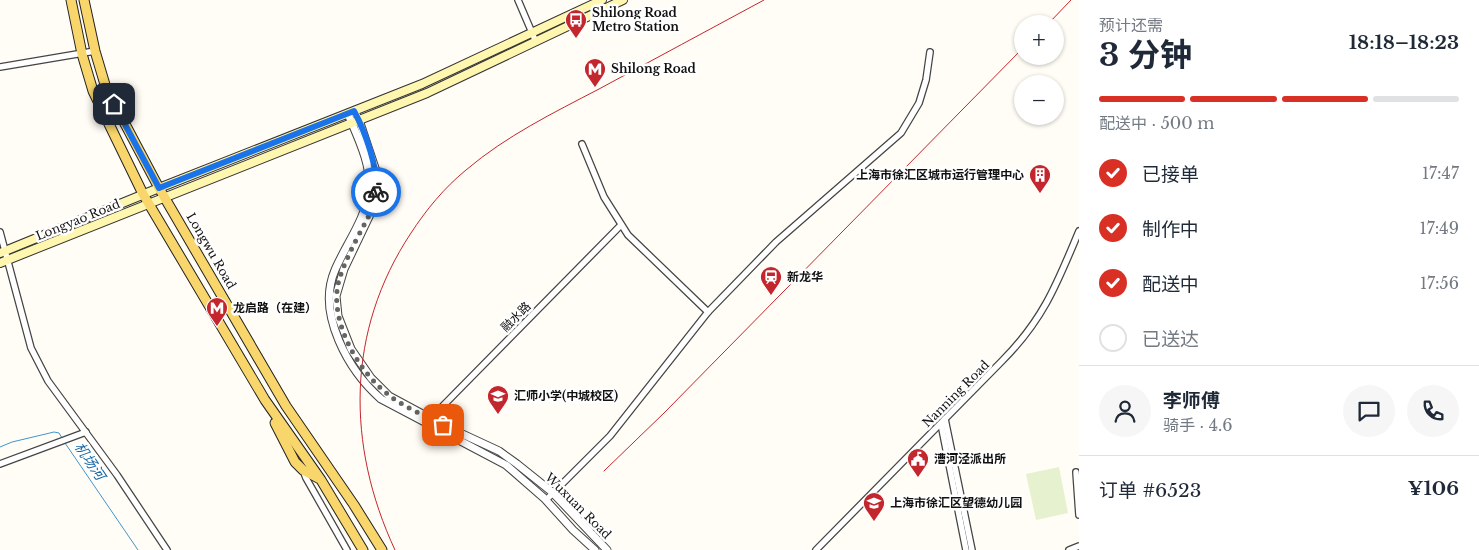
<!DOCTYPE html>
<html lang="zh">
<meta charset="utf-8">
<style>
:root{--surface:#fff;--page:#f6f6f7;--text:#1f2937;--muted:#747a83;--line:#e0e1e3;--accent:#d93025}
body{margin:0;font-family:"Libre Baskerville","Noto Sans SC",serif;background:var(--page);color:var(--text);height:100vh;display:flex;flex-direction:column;font-size:19px;white-space:nowrap}
*{box-sizing:border-box;margin:0}
p{font-size:16px;color:var(--muted)}
.icon{flex:none;width:28px;height:28px;fill:none;stroke:currentColor;stroke-width:2;stroke-linecap:round;stroke-linejoin:round}
.map{position:relative;flex:1;overflow:hidden}
.sheet{display:flex;flex-direction:column;background:var(--surface);width:400px}
.sheet>*{flex:none}
.controls{position:absolute;left:1014px;top:15px;display:grid;gap:10px}
.controls a{display:grid;place-items:center;width:50px;height:50px;border-radius:50%;background:var(--surface);box-shadow:0 1px 4px #0004;font-size:25px}
.pin{position:absolute;display:grid;place-items:center;width:42px;height:42px;color:#fff;margin:-21px;border-radius:10px;box-shadow:0 2px 8px #0006}
.courier{position:absolute;display:grid;place-items:center;width:50px;height:50px;margin:-25px;border:4px solid #1a73e8;border-radius:50%;background:#fff;color:#222;box-shadow:0 1px 6px #0007}
.head em{font-style:normal;font-weight:700}
.head div{display:flex;flex-direction:column-reverse}
.head{display:flex;align-items:center;justify-content:space-between;height:85px;padding:0 20px}
h1{font-size:32px;font-weight:700;line-height:38px}
.bar{display:grid;grid-template-columns:repeat(4,1fr);gap:8px 5px;align-content:center;height:60px;padding:0 20px}
.bar i{height:6px;border-radius:4px;background:var(--line)}
.bar .current{background:var(--accent)}
.bar p{grid-column:span 4}
.line{display:flex;align-items:center;gap:12px;padding:0 20px;border-top:1px solid var(--line)}
.line div{flex:1}
.round{display:grid;place-items:center;flex:none;width:52px;height:52px;border-radius:26px;background:var(--page)}
ol{padding:0 20px;list-style:none}
li{display:flex;align-items:center;gap:15px;height:55px}
li p{margin-inline-start:auto}
li .icon{padding:5px;border-radius:50%;background:var(--accent);color:#fff;stroke-width:4}
li:last-child{color:var(--muted)}
li i{width:28px;height:28px;border:2px solid var(--line);border-radius:50%}
main{display:flex;flex:1;min-height:0}
.map>svg:first-child{display:block}
.pitch{fill:#e6f2cf}
.lines{fill:none;stroke-linecap:round;stroke-linejoin:round}
.stream{stroke:#3f96cf;stroke-width:1}
.minor-casing{stroke:#444;stroke-width:8}
.tertiary-casing{stroke:#444;stroke-width:9}
.secondary-casing{stroke:#333;stroke-width:10}
.primary-casing{stroke:#222;stroke-width:11}
.minor{stroke:#fff;stroke-width:5.5}
.tertiary{stroke:#fff;stroke-width:7}
.secondary{stroke:#fff6b0;stroke-width:8}
.primary{stroke:#f9d66b;stroke-width:9}
.rail{stroke:#c4262e;stroke-width:1}
.done{stroke:#646461;stroke-width:5;stroke-dasharray:0 9}
.route{stroke:#1a73e8;stroke-width:6}
.labels{text-anchor:middle;stroke-width:5;stroke-linejoin:round;paint-order:stroke}
.poi-label{font-size:12px;font-weight:bold;fill:#111;stroke:#fff;text-anchor:start}
.street-label{font-size:12px;fill:#111;stroke:#fff}
.water-label{font-size:14px;font-style:italic;fill:#1768a6;stroke:#fff}
</style>
<main>
<div class="map">
<svg width="1079" height="550" viewBox="0 0 1079 550">
<rect width="100%" height="100%" fill="#fffdf5"/>
<polygon class="pitch" points="1059,467 1068,513 1036,520 1026,474"/>
<g class="lines">
<g class="stream">
<polyline points="65,443 138,550"/>
<polyline points="0,447 12,442 54,432 59,433 62,438"/>
</g>
<g class="minor-casing">
<g id="minor">
<polyline points="518,0 536,42"/>
<polyline points="0,67 95,51"/>
<polyline points="582,144 604,197 628,235 708,312"/>
<polyline points="0,232 31,348 48,381 117,475 167,550"/>
<polyline points="945,419 972,550"/>
<polyline points="428,421 621,225"/>
<polyline points="941,424 966,550"/>
<polyline points="0,464 86,432"/>
<polyline points="303,470 306,478 347,550"/>
<polyline points="1076,472 1079,515"/>
<polyline points="546,500 610,436 708,312 776,242 901,133 919,103 926,80 930,52"/>
<path d="M 816,550 L 1002,361 C 1043,320 1057,284 1079,231"/>
<polyline points="1069,550 1079,546"/>
</g>
</g>
<g class="tertiary-casing">
<g id="tertiary">
<polyline points="354,111 359,120 376,171 377,183 375,204 344,269 336,296 338,316 351,349 371,378 389,396 443,425 499,451 517,464 552,492 607,550"/>
<path d="M 348,114 C 357,136 372,165 369,190 C 366,219 346,244 335,270 C 316,314 349,371 381,399 L 506,465 L 544,498 L 573,530 L 595,550"/>
</g>
</g>
<g class="secondary-casing">
<g id="secondary">
<polyline points="0,253 159,188 422,84 602,0"/>
<polyline points="0,263 427,93 623,0"/>
</g>
</g>
<g class="primary-casing">
<g id="primary">
<polyline points="71,0 82,54 93,91 143,194 265,400 321,480 363,550"/>
<polyline points="84,0 95,51 106,88 159,188 286,406 354,505 382,550"/>
<polyline points="275,423 295,462 303,470 318,478"/>
</g>
</g>
<use href="#minor" class="minor"/>
<use href="#tertiary" class="tertiary"/>
<use href="#secondary" class="secondary"/>
<use href="#primary" class="primary"/>
<g class="rail">
<polyline points="1048,24 1071,0"/>
<polyline points="604,471 664,413 1022,49"/>
<path d="M 395,550 C 346,445 346,331 411,233 C 426,210 444,188 466,170 C 506,136 553,113 599,89 C 654,59 709,30 764,0"/>
</g>
</g>
<g class="lines">
<path class="done" d="M 376,192 L 375,204 C 363,228 347,254 339,280 C 328,320 358,372 390,396 C 406,408 426,416 443,425"/>
<path class="route" d="M 114,104 L 159,188 L 354,111 C 365,131 379,170 376,192"/>
</g>
<defs>
<g id="bus-pin" transform="scale(1.125)"><path d="M0 17L-7.5 6A9.5 9.5 0 1 1 7.5 6Z" fill="#c4262e" stroke="#fff"/><path d="M-5-6H5V4H4V6H2V4H-2V6H-4V4H-5ZM-3.5-4V0h7V-4ZM-3.5 1.2v1.5H-2V1.2ZM2 1.2v1.5H3.5V1.2Z" fill="#fff"/></g>
<g id="metro-pin" transform="scale(1.125)"><path d="M0 17L-7.5 6A9.5 9.5 0 1 1 7.5 6Z" fill="#c4262e" stroke="#fff"/><path d="M-5.5 5V-5H-3L0 0L3-5H5.5V5H3V-.5L0 4L-3-.5V5Z" fill="#fff"/></g>
<g id="building-pin" transform="scale(1.125)"><path d="M0 17L-7.5 6A9.5 9.5 0 1 1 7.5 6Z" fill="#c4262e" stroke="#fff"/><path d="M-4-6H4V6H1V3H-1V6H-4ZM-2.5-4.3h1.7v1.8h-1.7ZM.8-4.3h1.7v1.8H.8ZM-2.5-1h1.7V.8h-1.7ZM.8-1h1.7V.8H.8Z" fill="#fff"/></g>
<g id="station-pin" transform="scale(1.125)"><path d="M0 17L-7.5 6A9.5 9.5 0 1 1 7.5 6Z" fill="#c4262e" stroke="#fff"/><path d="M-3-6H3Q5-6 5-4V2Q5 4 3 4L4.5 6H3L1.5 4h-3L-3 6H-4.5L-3 4Q-5 4-5 2V-4Q-5-6-3-6ZM-3.5-4v3h7v-3ZM-3.5 1v1.5H-2V1ZM2 1v1.5H3.5V1Z" fill="#fff"/></g>
<g id="school-pin" transform="scale(1.125)"><path d="M0 17L-7.5 6A9.5 9.5 0 1 1 7.5 6Z" fill="#c4262e" stroke="#fff"/><path d="M0-5L7-2L0 1L-7-2ZM-4 1L0 2.5L4 1V4Q0 6-4 4Z" fill="#fff"/></g>
<g id="civic-pin" transform="scale(1.125)"><path d="M0 17L-7.5 6A9.5 9.5 0 1 1 7.5 6Z" fill="#c4262e" stroke="#fff"/><path d="M-.6-6.5H3V-4.5H.6V-3L4-1V1h2V6H-6V1h2V-1L-.6-3ZM-1.2 2.5V6h2.4V2.5Z" fill="#fff"/></g>
</defs>
<g fill-rule="evenodd">
<use href="#bus-pin" x="576" y="20"/>
<use href="#metro-pin" x="595" y="69"/>
<use href="#building-pin" x="1040" y="175"/>
<use href="#station-pin" x="771" y="277"/>
<use href="#metro-pin" x="217" y="308"/>
<use href="#school-pin" x="498" y="396"/>
<use href="#civic-pin" x="918" y="459"/>
<use href="#school-pin" x="874" y="503"/>
</g>
<g class="labels">
<g class="poi-label">
<text x="592" y="17">Shilong Road<tspan x="592" dy="14">Metro Station</tspan></text>
<text x="611" y="73">Shilong Road</text>
<text x="1024" y="179" text-anchor="end">上海市徐汇区城市运行管理中心</text>
<text x="787" y="281">新龙华</text>
<text x="233" y="312">龙启路（在建）</text>
<text x="514" y="400">汇师小学(中城校区)</text>
<text x="934" y="463">漕河泾派出所</text>
<text x="890" y="507">上海市徐汇区望德幼儿园</text>
</g>
<g class="street-label">
<text transform="translate(78 220) rotate(-22)" y="4">Longyao Road</text>
<text transform="translate(211 251) rotate(60)" y="4">Longwu Road</text>
<text transform="translate(516 317) rotate(-45)" y="4">融水路</text>
<text transform="translate(956 394) rotate(-45)" y="4">Nanning Road</text>
<text transform="translate(578 506) rotate(45)" y="4">Wuxuan Road</text>
</g>
<g class="water-label">
<text transform="translate(90 461) rotate(56)" y="5">机场河</text>
</g>
</g>
</svg>
<div class="controls">
<a>+</a>
<a>−</a>
</div>
<div class="pin" style="left:443px;top:425px;background:#ea580c"><svg class="icon" aria-label="bag" viewBox="0 0 24 24"><path d="M5 8h14l-1 12H6zM9 8a3 3 0 0 1 6 0"/></svg></div>
<div class="pin" style="left:114px;top:104px;background:#1f2937"><svg class="icon" aria-label="home" viewBox="0 0 24 24"><path d="M3 11l9-7 9 7M6 9v11h12V9"/></svg></div>
<div class="courier" style="left:376px;top:192px"><svg class="icon" aria-label="bike" viewBox="0 0 24 24"><circle cx="6" cy="16" r="4"/><circle cx="18" cy="16" r="4"/><path d="M6 16l4-8h5l3 8M10 8l3 8H6M13 5h3"/></svg></div>
</div>
<section class="sheet">
<div class="head"><div><h1>3 分钟</h1><p>预计还需</p></div><em>18:18–18:23</em></div>
<div class="bar"><i class="current"></i><i class="current"></i><i class="current"></i><i></i><p>配送中 · 500 m</p></div>
<ol>
<li><svg class="icon" aria-label="check" viewBox="0 0 24 24"><path d="M5 12l5 5 9-10"/></svg>已接单<p>17:47</p></li>
<li><svg class="icon" aria-label="check" viewBox="0 0 24 24"><path d="M5 12l5 5 9-10"/></svg>制作中<p>17:49</p></li>
<li><svg class="icon" aria-label="check" viewBox="0 0 24 24"><path d="M5 12l5 5 9-10"/></svg>配送中<p>17:56</p></li>
<li><i></i>已送达</li>
</ol>
<div class="line" style="height:90px"><a class="round"><svg class="icon" aria-label="person" viewBox="0 0 24 24"><circle cx="12" cy="8" r="4"/><path d="M4 21q1-7 8-7t8 7"/></svg></a><div><b>李师傅</b><p>骑手 · 4.6</p></div><a class="round"><svg class="icon" aria-label="chat" viewBox="0 0 24 24"><path d="M4 5h16v11H9l-5 4z"/></svg></a><a class="round"><svg class="icon" aria-label="phone" viewBox="0 0 24 24"><path d="M5 4h4l2 5-3 2q2 4 5 5l2-3 5 2v4C11 20 4 13 5 4z"/></svg></a></div>
<div class="line" style="height:65px"><div>订单 #6523</div><b>¥106</b></div>
</section>
</main>
